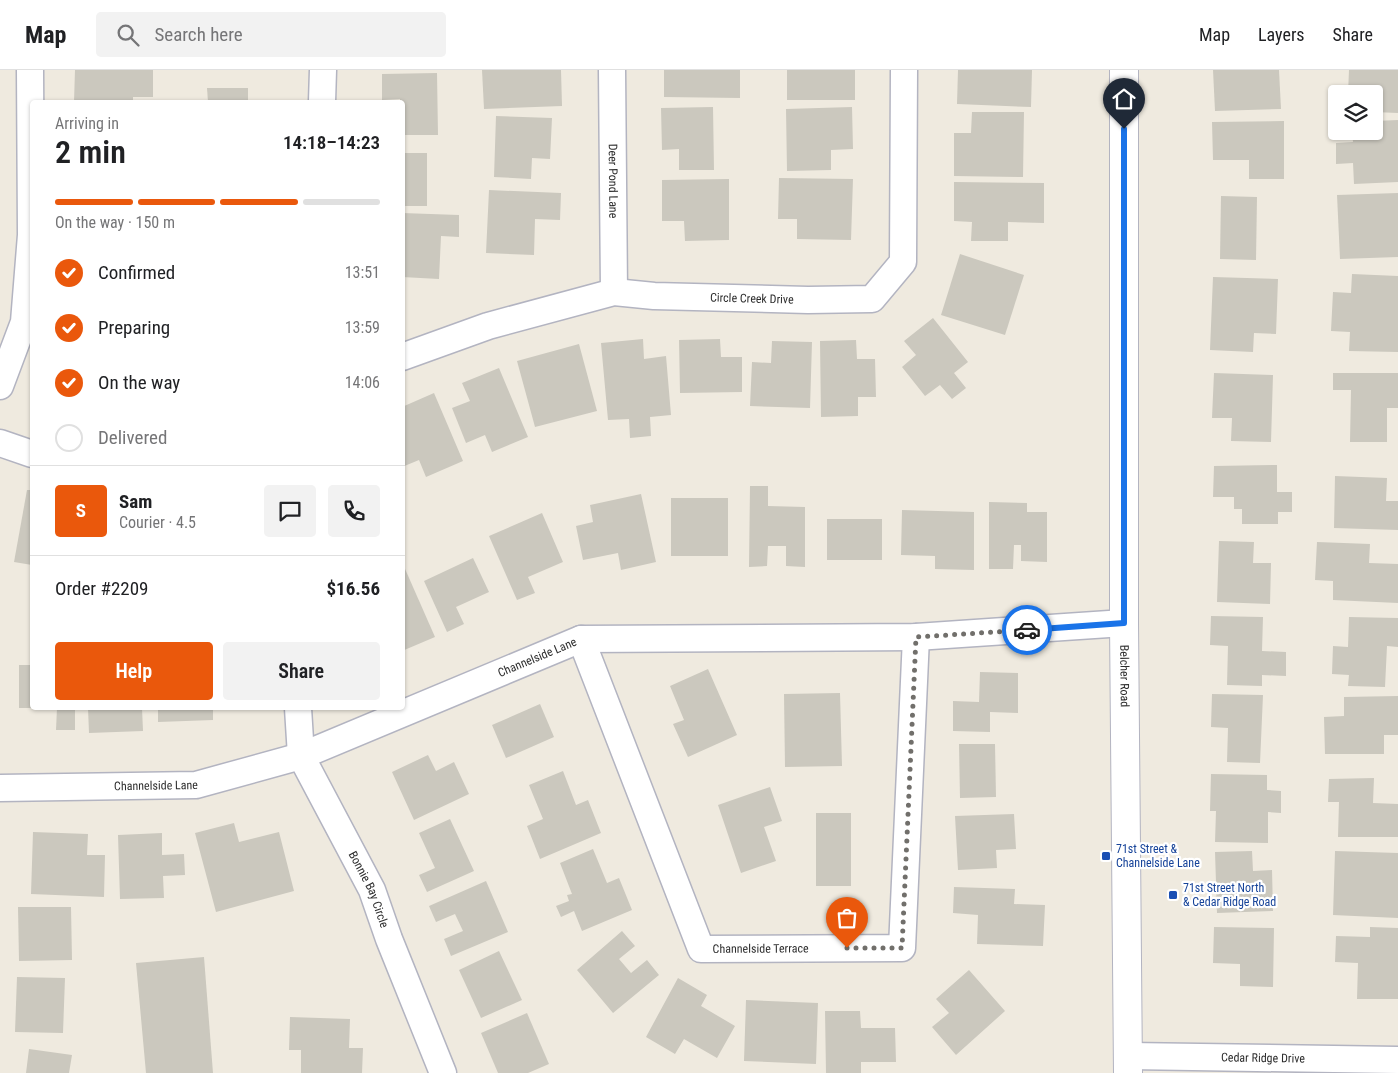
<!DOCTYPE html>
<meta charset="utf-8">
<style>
:root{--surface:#fff;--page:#f2f2f2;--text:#202124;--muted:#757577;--line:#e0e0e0;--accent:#ea580c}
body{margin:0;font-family:"Roboto Condensed",sans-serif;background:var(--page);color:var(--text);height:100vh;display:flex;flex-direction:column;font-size:19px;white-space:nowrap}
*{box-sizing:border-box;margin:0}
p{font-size:16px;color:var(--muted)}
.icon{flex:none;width:28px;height:28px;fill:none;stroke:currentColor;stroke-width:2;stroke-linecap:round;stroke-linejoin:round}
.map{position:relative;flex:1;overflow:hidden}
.panel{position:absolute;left:30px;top:30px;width:375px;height:610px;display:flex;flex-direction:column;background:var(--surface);border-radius:5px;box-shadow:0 1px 4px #0004}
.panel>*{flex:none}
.fabs{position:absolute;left:1328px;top:15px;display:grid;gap:10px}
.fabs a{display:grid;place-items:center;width:55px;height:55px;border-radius:5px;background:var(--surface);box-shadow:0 1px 4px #0004;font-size:25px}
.pin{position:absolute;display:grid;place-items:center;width:42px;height:42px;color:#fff;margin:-51px -21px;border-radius:50% 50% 50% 0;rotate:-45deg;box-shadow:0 0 5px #0007}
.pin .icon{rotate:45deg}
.courier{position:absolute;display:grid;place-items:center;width:50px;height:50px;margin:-25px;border:4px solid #1a73e8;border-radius:50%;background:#fff;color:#222;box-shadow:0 1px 6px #0007}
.summary em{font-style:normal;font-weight:600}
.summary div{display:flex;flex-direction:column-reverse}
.summary{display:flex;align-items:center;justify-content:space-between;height:85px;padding:0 25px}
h1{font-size:32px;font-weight:600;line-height:38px}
.bar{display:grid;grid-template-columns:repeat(4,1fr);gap:8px 5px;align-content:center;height:60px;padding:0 25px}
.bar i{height:6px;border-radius:4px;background:var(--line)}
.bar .on{background:var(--accent)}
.bar p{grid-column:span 4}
.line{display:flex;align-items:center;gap:12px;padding:0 25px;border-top:1px solid var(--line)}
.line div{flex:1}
.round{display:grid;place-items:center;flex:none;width:52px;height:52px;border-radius:5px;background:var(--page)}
ol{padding:0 25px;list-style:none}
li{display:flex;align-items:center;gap:15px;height:55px}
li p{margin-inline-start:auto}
li .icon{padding:5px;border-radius:50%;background:var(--accent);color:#fff;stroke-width:4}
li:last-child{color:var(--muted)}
li i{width:28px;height:28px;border:2px solid var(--line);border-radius:50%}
.button{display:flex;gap:10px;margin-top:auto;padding:10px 25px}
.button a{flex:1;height:58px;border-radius:5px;background:var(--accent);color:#fff;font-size:20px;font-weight:600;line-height:58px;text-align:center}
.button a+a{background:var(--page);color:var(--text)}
header{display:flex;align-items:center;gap:30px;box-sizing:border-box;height:70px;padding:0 25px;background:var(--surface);border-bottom:1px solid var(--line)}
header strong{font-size:24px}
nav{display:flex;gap:28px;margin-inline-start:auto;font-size:18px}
.search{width:350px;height:45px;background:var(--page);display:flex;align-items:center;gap:12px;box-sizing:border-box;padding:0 18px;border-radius:5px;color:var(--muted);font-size:19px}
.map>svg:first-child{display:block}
.building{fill:#cbc8be}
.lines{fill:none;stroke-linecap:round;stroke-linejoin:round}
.minor-casing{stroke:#b3b4c1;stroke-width:29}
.secondary-casing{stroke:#b3b4c1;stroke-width:30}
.minor{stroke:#fff;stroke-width:26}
.secondary{stroke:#fff;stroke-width:28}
.done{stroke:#716f6b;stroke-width:5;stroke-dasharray:0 9}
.route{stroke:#1a73e8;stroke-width:6}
.transit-dot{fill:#1a4fb4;stroke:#fff;stroke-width:2}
.labels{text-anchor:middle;stroke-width:4.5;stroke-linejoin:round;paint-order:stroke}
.street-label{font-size:12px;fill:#2d2d2d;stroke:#fff}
.transit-label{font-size:12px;fill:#164399;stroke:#fff;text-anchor:start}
</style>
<header>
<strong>Map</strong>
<div class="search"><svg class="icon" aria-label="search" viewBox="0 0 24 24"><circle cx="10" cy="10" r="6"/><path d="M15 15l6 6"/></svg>Search here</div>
<nav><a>Map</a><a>Layers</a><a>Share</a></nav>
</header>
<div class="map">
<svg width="1398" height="1003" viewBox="0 0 1398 1003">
<rect width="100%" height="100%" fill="#efeadf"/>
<g class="building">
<polygon points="75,0 153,0 153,27 133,27 133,32 74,32"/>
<polygon points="482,0 561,0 562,36 484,39"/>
<polygon points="664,0 740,0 740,28 664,27"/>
<rect x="787" y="0" width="68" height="30"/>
<polygon points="958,0 1032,0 1031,37 957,34"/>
<polygon points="1213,0 1279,0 1281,39 1215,41"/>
<polygon points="1349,0 1398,0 1398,43 1374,42 1374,24 1348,24"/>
<polygon points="437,3 438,65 402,65 402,32 400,32 400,29 382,30 382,4"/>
<polygon points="207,18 248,18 248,32 208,32"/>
<polygon points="713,37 714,100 679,100 679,79 662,80 661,38"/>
<polygon points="852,37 853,79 831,80 831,100 787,101 786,39"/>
<polygon points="972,42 1024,42 1023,107 954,106 954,63 971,63"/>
<polygon points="496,46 552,48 550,89 532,88 531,109 494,107"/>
<polygon points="1398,50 1398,112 1354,114 1353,93 1336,94 1336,73 1353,72 1352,61 1374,61 1374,51"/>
<polygon points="1284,51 1284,109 1249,109 1249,90 1213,90 1212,52"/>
<rect x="402" y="83" width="25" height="53"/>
<polygon points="779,108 853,109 851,170 797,169 797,149 778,149"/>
<polygon points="729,109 729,170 685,171 684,151 662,151 662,110"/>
<polygon points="954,112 1044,113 1044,153 1008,152 1008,171 971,171 972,152 954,151"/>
<polygon points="489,120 561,123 560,150 535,149 534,185 486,183"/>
<polygon points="1398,123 1398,187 1340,189 1337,125"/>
<polygon points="1221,126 1257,127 1256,190 1220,189"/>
<polygon points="402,143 459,145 459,167 441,166 439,209 402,207"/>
<polygon points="960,184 1024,205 1005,265 941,245"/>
<polygon points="1352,204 1398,206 1398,282 1349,281 1350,262 1331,261 1333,222 1351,223"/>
<polygon points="1213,207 1278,209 1276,264 1254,263 1253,282 1210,280"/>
<polygon points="933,248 968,292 954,303 966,318 952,329 940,315 925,326 902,297 916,285 904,271"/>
<polygon points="643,269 644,289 666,286 671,345 650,347 651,366 630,368 629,349 608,350 601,273"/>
<polygon points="720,269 721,287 742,287 742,322 680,323 679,270"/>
<polygon points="856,270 857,289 875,289 876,327 858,327 858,346 821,347 820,271"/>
<polygon points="772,271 812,272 810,338 750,336 752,292 771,293"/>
<polygon points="579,274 597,341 535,357 517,291"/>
<polygon points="499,298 528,367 492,382 485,365 466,373 452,338 470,331 462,313"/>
<polygon points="1214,303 1273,305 1271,372 1231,371 1232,348 1212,348"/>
<polygon points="1333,303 1398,303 1398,338 1387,338 1387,372 1350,372 1351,320 1333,320"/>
<polygon points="434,323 463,391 426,407 419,390 402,397 402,357 404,356 402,352 402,337"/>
<polygon points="1277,395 1277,422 1292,422 1292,442 1278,442 1278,454 1242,454 1242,439 1234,439 1234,427 1213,427 1214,396"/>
<polygon points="1335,406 1387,408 1386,431 1398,431 1398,460 1334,458"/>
<polygon points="750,416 768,416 768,436 805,437 805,497 786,496 786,476 768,476 767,496 749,497"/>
<polygon points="27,420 32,420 32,495 14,492"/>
<polygon points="641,424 656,492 621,500 618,483 583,490 576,456 593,452 590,435"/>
<rect x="671" y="428" width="57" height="58"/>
<polygon points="989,432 1027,433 1027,442 1047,442 1047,492 1021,491 1021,475 1014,475 1013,499 989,499"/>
<polygon points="902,440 974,442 974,500 935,499 935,486 901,485"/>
<polygon points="542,443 563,492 528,507 535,523 517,530 489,466"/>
<rect x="827" y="449" width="55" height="41"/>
<polygon points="1219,471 1254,472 1253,493 1271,493 1270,534 1217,532"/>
<polygon points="1317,472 1370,474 1369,493 1398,494 1398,533 1333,530 1333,511 1315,510"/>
<polygon points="473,488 489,522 456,537 464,554 447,562 424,511"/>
<polygon points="402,492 435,567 402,581"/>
<polygon points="1211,546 1263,547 1262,581 1286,582 1286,606 1262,605 1262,616 1227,615 1228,576 1210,575"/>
<polygon points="1349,547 1398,548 1398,577 1387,576 1385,617 1348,616 1349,605 1332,604 1333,576 1348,577"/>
<rect x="19" y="595" width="13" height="43"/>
<polygon points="708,599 737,665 688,687 673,654 684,650 670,616"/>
<polygon points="980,602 1018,603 1018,643 990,642 990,662 953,661 953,631 979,632"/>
<polygon points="840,623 842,696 785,697 784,624"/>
<polygon points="1212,624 1263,625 1260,693 1227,692 1228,658 1211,657"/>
<polygon points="1398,626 1398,665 1384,665 1384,684 1325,684 1324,647 1344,646 1344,627"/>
<polygon points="540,634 554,667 506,688 492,655"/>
<polygon points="57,638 75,638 75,660 56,660"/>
<polygon points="88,638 142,638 143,661 89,663"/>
<polygon points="158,638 213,638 213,650 158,652"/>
<polygon points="959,674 995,674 996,727 960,728"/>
<polygon points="428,685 436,701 454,692 469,724 414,750 392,702"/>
<polygon points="563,701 576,735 588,730 601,763 540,789 527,756 543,749 529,715"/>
<polygon points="1211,704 1267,705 1267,720 1281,721 1281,743 1268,742 1268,773 1215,772 1216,741 1210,741"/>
<polygon points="1374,708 1373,733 1398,734 1398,767 1338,767 1339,732 1328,732 1329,709"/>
<polygon points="770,717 782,751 764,757 776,791 741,803 718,735"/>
<rect x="816" y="743" width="35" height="73"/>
<polygon points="1014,744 1016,779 996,780 997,798 958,800 955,746"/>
<polygon points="450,749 474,801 427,822 419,805 435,798 419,763"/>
<polygon points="234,753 239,772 279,762 294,821 216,842 195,763"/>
<polygon points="33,762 88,764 87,785 105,785 104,827 31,824"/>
<polygon points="162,763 162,785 184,784 185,805 163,806 164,828 120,829 118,765"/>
<polygon points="593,779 607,813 619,808 632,840 582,861 574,841 561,847 556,836 569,831 567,825 572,824 560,793"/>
<polygon points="1252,781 1253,801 1272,800 1273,841 1217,843 1215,782"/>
<polygon points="1335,781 1398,783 1398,848 1333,845"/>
<polygon points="486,811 508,862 451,886 444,869 463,861 455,844 436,852 429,836"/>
<polygon points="954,817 1015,819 1014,834 1045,835 1043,876 977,874 978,845 953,843"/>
<polygon points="18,837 71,837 72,890 19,891"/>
<polygon points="1214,857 1274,858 1273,917 1240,916 1240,894 1213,893"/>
<polygon points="1370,857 1398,858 1398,929 1357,929 1358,893 1335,892 1336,866 1370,867"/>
<polygon points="622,861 635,876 619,889 631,903 647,890 659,905 613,943 577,900"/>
<polygon points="499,881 522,930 481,948 459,900"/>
<polygon points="204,887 213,1003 146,1003 136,893"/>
<polygon points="969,900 1005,941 956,985 932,957 949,943 936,929"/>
<polygon points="17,907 65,908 63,963 15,962"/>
<polygon points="678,908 707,925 701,936 735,956 717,988 684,969 675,984 646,967"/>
<polygon points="746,930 818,933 816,994 744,991"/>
<polygon points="825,941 860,941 861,958 895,958 896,992 861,992 861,1003 826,1003"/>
<polygon points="527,943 549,994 528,1003 498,1003 481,963"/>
<polygon points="290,947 350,949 349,978 363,978 362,1003 301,1003 301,980 289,980"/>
<polygon points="29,979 72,985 69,1003 26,1003"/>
</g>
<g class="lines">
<g class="minor-casing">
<g id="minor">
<path id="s1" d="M 612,0 L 614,222"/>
<polyline points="322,32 323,0"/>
<path id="s2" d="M 402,287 L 488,256 L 614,222 L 654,226 L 808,230 L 872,229 L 903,192 L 904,0"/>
<polyline points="0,316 24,252 31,165 30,0"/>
<polyline points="0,373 32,384"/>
<path id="s3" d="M 581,569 L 701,879 L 902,878 L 916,567"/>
<path id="s4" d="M 298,638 L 301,686 L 372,820 L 389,869 L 443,1003"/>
<path id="s5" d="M 0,718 L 196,715 L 301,686 L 581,569 L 916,567 L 1124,553"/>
<path id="s6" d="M 1129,986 L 1398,990"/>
</g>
</g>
<g class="secondary-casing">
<g id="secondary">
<path id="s7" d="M 1124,0 L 1124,553 L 1128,1003"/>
</g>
</g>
<use href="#minor" class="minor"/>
<use href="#secondary" class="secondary"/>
</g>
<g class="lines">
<polyline class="done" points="847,878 902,878 916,567 1027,560"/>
<polyline class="route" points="1027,560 1124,553 1124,59"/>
</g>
<g class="transit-dot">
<rect x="1101" y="781" width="10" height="10" rx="2.5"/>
<rect x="1168" y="820" width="10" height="10" rx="2.5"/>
</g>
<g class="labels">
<g class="street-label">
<text dy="4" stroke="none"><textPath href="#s1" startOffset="111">Deer Pond Lane</textPath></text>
<text dy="4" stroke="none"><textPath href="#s2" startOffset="360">Circle Creek Drive</textPath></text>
<text dy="4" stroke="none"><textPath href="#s5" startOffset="561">Channelside Lane</textPath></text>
<text dy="4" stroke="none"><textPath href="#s7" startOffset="606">Belcher Road</textPath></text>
<text dy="4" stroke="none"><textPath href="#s5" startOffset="156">Channelside Lane</textPath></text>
<text dy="4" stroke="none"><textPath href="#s4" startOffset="198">Bonnie Bay Circle</textPath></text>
<text dy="4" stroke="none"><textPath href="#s3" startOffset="392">Channelside Terrace</textPath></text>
<text dy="4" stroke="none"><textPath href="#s6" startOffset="134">Cedar Ridge Drive</textPath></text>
</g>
<g class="transit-label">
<text x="1116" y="783">71st Street &amp;<tspan x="1116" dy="14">Channelside Lane</tspan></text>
<text x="1183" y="822">71st Street North<tspan x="1183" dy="14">&amp; Cedar Ridge Road</tspan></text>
</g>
</g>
</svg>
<div class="fabs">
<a><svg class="icon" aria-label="layers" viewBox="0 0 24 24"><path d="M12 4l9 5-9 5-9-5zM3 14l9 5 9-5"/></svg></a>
</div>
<div class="pin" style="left:847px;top:878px;background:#ea580c"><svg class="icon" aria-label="bag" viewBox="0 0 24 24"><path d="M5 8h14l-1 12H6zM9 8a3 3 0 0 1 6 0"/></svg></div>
<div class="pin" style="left:1124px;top:59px;background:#1f2937"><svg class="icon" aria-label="home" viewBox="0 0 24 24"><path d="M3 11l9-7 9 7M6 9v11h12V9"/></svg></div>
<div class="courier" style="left:1027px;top:560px"><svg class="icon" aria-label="car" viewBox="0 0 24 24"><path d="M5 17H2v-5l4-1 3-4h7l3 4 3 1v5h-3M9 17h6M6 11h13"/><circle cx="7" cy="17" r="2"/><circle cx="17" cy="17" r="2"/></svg></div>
<section class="panel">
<div class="summary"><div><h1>2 min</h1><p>Arriving in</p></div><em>14:18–14:23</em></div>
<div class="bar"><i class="on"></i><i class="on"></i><i class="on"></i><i></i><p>On the way · 150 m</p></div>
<ol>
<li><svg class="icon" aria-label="check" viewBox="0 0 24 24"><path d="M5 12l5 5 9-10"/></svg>Confirmed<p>13:51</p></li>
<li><svg class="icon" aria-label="check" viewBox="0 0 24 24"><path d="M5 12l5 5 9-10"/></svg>Preparing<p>13:59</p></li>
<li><svg class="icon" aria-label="check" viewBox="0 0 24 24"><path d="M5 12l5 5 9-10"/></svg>On the way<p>14:06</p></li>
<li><i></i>Delivered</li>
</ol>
<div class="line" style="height:90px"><b class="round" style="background:var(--accent);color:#fff">S</b><div><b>Sam</b><p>Courier · 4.5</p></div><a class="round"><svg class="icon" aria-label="chat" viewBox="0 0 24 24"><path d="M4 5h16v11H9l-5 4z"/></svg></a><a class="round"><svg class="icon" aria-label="phone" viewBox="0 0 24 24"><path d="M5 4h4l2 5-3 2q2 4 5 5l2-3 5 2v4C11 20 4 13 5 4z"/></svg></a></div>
<div class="line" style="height:65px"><div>Order #2209</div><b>$16.56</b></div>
<div class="button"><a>Help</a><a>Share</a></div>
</section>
</div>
